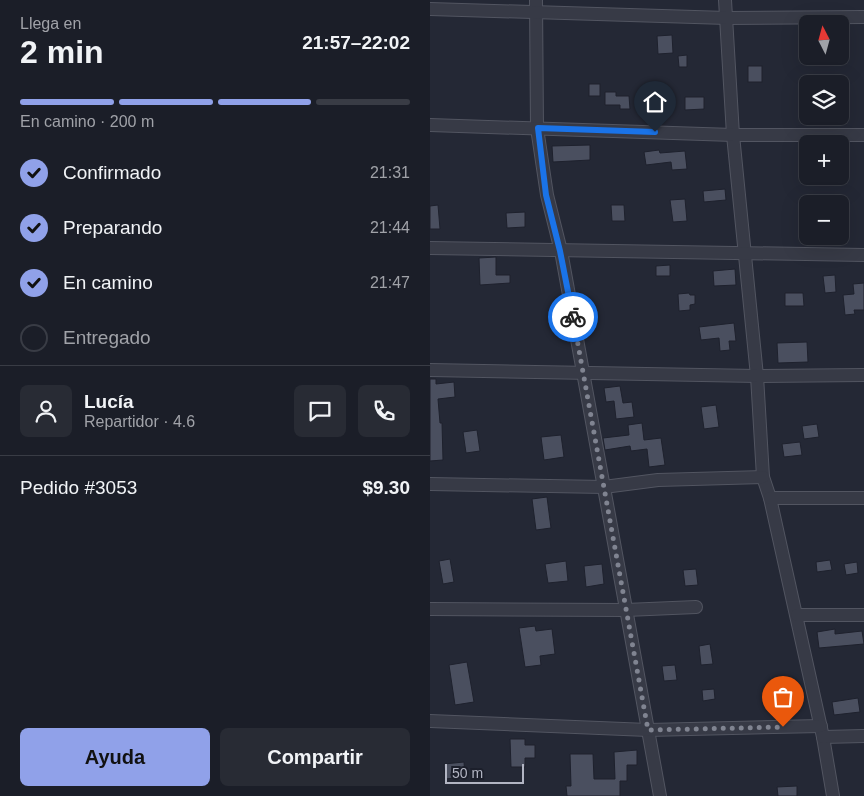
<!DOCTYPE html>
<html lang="es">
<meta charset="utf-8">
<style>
:root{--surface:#1b1e28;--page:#282b34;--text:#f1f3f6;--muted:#a0a2a8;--line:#393c45;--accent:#90a1e9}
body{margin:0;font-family:Arial,sans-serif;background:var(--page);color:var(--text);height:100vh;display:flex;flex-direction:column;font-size:19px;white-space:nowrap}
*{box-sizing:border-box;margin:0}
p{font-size:16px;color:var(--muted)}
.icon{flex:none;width:28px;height:28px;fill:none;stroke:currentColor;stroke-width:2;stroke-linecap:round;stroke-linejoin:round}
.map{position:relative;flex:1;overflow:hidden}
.details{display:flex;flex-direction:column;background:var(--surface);width:430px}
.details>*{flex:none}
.needle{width:32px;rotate:354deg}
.buttons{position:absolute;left:369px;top:15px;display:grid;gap:10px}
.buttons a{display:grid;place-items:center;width:50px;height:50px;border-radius:8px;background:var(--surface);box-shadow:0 5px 20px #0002,0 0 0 1px var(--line);font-size:25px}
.scale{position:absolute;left:15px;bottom:12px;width:79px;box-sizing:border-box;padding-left:5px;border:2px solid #b2b5c3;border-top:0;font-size:14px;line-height:18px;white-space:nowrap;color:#b2b5c3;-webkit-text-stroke:4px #1c1f2b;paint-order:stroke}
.pin{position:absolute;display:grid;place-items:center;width:42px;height:42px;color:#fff;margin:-51px -21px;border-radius:50% 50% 50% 0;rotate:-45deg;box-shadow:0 0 5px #0007}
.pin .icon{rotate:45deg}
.courier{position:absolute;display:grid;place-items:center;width:50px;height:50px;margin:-25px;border:4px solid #1a73e8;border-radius:50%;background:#fff;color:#222;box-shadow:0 1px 6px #0007}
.head em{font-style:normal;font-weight:600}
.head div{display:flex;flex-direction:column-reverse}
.head{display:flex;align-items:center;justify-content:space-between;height:85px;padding:0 20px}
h1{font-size:32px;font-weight:600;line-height:38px}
.bar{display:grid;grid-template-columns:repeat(4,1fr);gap:8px 5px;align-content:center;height:60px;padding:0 20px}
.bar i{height:6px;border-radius:4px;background:var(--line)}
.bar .on{background:var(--accent)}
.bar p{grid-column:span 4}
.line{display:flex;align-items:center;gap:12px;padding:0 20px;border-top:1px solid var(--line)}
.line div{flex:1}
.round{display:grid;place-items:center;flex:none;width:52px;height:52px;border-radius:8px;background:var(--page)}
ol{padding:0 20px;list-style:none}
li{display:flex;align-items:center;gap:15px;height:55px}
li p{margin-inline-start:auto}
li .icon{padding:5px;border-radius:50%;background:var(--accent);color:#111;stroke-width:4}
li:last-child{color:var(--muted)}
li i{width:28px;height:28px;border:2px solid var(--line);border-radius:50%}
.action{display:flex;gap:10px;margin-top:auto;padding:10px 20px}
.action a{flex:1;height:58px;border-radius:8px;background:var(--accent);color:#111;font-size:20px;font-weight:600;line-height:58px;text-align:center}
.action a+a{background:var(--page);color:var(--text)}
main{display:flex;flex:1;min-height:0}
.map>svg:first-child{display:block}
.building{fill:#4a4f5f;stroke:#1e212d}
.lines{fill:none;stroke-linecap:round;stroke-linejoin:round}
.minor-casing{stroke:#525561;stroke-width:14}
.minor{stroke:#373a46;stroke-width:12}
.done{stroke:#808491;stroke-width:5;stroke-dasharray:0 9}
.route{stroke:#1a73e8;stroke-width:6}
</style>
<main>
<section class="details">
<div class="head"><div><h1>2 min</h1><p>Llega en</p></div><em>21:57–22:02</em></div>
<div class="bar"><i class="on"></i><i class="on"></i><i class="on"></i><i></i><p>En camino · 200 m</p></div>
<ol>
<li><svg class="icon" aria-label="check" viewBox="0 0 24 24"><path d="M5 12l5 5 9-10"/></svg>Confirmado<p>21:31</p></li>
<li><svg class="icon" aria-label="check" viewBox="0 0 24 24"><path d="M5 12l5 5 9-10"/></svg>Preparando<p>21:44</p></li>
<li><svg class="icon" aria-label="check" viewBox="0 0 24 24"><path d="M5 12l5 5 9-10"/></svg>En camino<p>21:47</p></li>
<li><i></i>Entregado</li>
</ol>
<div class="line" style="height:90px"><a class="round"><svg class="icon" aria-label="person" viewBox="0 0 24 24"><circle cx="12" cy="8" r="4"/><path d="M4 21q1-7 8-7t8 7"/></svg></a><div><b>Lucía</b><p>Repartidor · 4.6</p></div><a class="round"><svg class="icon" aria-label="chat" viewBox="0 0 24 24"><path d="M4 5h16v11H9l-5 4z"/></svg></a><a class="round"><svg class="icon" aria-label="phone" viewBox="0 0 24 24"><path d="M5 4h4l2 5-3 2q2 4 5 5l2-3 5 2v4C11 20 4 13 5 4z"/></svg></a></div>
<div class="line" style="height:65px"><div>Pedido #3053</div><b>$9.30</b></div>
<div class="action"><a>Ayuda</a><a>Compartir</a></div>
</section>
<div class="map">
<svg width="434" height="796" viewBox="0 0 434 796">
<rect width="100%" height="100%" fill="#242835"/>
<g class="building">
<polygon points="242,35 243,53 228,54 227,36"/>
<polygon points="257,55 257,67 249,67 248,56"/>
<rect x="318" y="66" width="14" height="16"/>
<rect x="159" y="84" width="11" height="12"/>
<polygon points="175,92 186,92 186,96 199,96 200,109 190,109 190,105 175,105"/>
<polygon points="255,97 274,97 274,109 255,110"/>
<polygon points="160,145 160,160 123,162 122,146"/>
<polygon points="229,150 230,153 255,151 257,169 242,170 241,162 216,165 214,152"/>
<polygon points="295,189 296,200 274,202 273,191"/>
<polygon points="255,199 257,221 243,222 240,200"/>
<polygon points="8,205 10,229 0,229 0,206"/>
<polygon points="181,205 194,205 195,221 182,221"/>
<polygon points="95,212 95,227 77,228 76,213"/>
<polygon points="66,257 66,275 80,275 80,283 50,285 49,258"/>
<polygon points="240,265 240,276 226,276 226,266"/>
<polygon points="305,269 306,285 284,286 283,271"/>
<polygon points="405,275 406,292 395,293 393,276"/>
<polygon points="434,283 434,310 424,310 425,314 415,315 413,295 424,294 423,284"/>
<polygon points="259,293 260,295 265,295 265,304 260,305 260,310 249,311 248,294"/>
<polygon points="355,293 373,293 374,306 355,306"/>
<polygon points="304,323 306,341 299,341 300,350 290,351 289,338 271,340 269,327"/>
<polygon points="377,342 378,362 348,363 347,343"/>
<polygon points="0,379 6,379 6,384 24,382 25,397 8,399 10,423 12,423 13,460 0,461"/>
<polygon points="190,386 193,403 202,402 204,417 186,419 184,401 176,402 174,388"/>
<polygon points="286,405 289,427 274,429 271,407"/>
<polygon points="212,423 214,440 231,438 235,465 219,467 217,449 201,451 200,446 175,450 173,438 199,435 198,425"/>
<polygon points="387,424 389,437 374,439 372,426"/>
<polygon points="47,430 50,451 36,453 33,432"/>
<polygon points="131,435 134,457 114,460 111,437"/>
<polygon points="370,442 372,455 354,457 352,444"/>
<polygon points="117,497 121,528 106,530 102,499"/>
<polygon points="20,559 24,582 13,584 9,561"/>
<polygon points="400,560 402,570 387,572 386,562"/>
<polygon points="136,561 138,581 118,583 115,564"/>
<polygon points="427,562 428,573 416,575 414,564"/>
<polygon points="172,564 174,584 156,587 154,566"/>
<polygon points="266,569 268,585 255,586 253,570"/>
<polygon points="105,626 106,631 122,629 125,654 110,656 111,665 95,667 89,628"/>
<polygon points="405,629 405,634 432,631 434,644 389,648 387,632"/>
<polygon points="280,644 283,664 271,665 269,646"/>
<polygon points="37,662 44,702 25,705 19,665"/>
<polygon points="245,665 247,680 234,681 232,666"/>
<polygon points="284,689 285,699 273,701 272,690"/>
<polygon points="428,698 430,712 404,715 402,702"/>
<polygon points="80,739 95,739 95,745 105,745 105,758 95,758 95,767 81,767"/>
<polygon points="207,750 207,765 197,765 197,781 190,781 190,796 137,796 136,786 141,786 140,754 163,754 164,779 185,779 184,752"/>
<polygon points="34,762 35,777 15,779 14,764"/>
<polygon points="367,786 367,796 348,796 347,787"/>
</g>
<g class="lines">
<g class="minor-casing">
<g id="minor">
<polyline points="106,0 107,128 117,195 131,251 230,796"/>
<polyline points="295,0 303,135 327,376 333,477 340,498 393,737 403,796"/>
<polyline points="0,9 297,18 434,17"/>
<polyline points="0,125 303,135 434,135"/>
<polyline points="0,248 434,255"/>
<polyline points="0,370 327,376 434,375"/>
<polyline points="0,484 174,487 228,480 333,477"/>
<polyline points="340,498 434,498"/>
<polyline points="0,609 196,610 266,607"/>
<polyline points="367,615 434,615"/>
<polyline points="0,721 218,730 391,726"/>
<polyline points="393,737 434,736"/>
</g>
</g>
<use href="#minor" class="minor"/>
</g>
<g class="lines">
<polyline class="done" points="143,317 218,730 353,727"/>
<polyline class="route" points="143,317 130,251 116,195 108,128 225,132"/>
</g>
</svg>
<div class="buttons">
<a><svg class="needle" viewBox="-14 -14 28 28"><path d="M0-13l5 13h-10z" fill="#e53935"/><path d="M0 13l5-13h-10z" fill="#a0a2a8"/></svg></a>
<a><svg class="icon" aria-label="layers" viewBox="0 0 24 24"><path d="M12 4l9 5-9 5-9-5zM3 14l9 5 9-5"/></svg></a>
<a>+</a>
<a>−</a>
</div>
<div class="scale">50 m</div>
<div class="pin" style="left:353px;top:727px;background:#ea580c"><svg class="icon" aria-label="bag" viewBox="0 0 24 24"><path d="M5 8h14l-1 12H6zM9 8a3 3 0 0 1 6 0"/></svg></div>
<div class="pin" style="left:225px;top:132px;background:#1f2937"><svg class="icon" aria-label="home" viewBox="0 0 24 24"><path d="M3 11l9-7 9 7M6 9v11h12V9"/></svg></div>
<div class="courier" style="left:143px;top:317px"><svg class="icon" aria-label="bike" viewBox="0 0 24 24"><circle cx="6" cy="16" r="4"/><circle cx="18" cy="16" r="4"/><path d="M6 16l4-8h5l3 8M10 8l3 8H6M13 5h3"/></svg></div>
</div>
</main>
